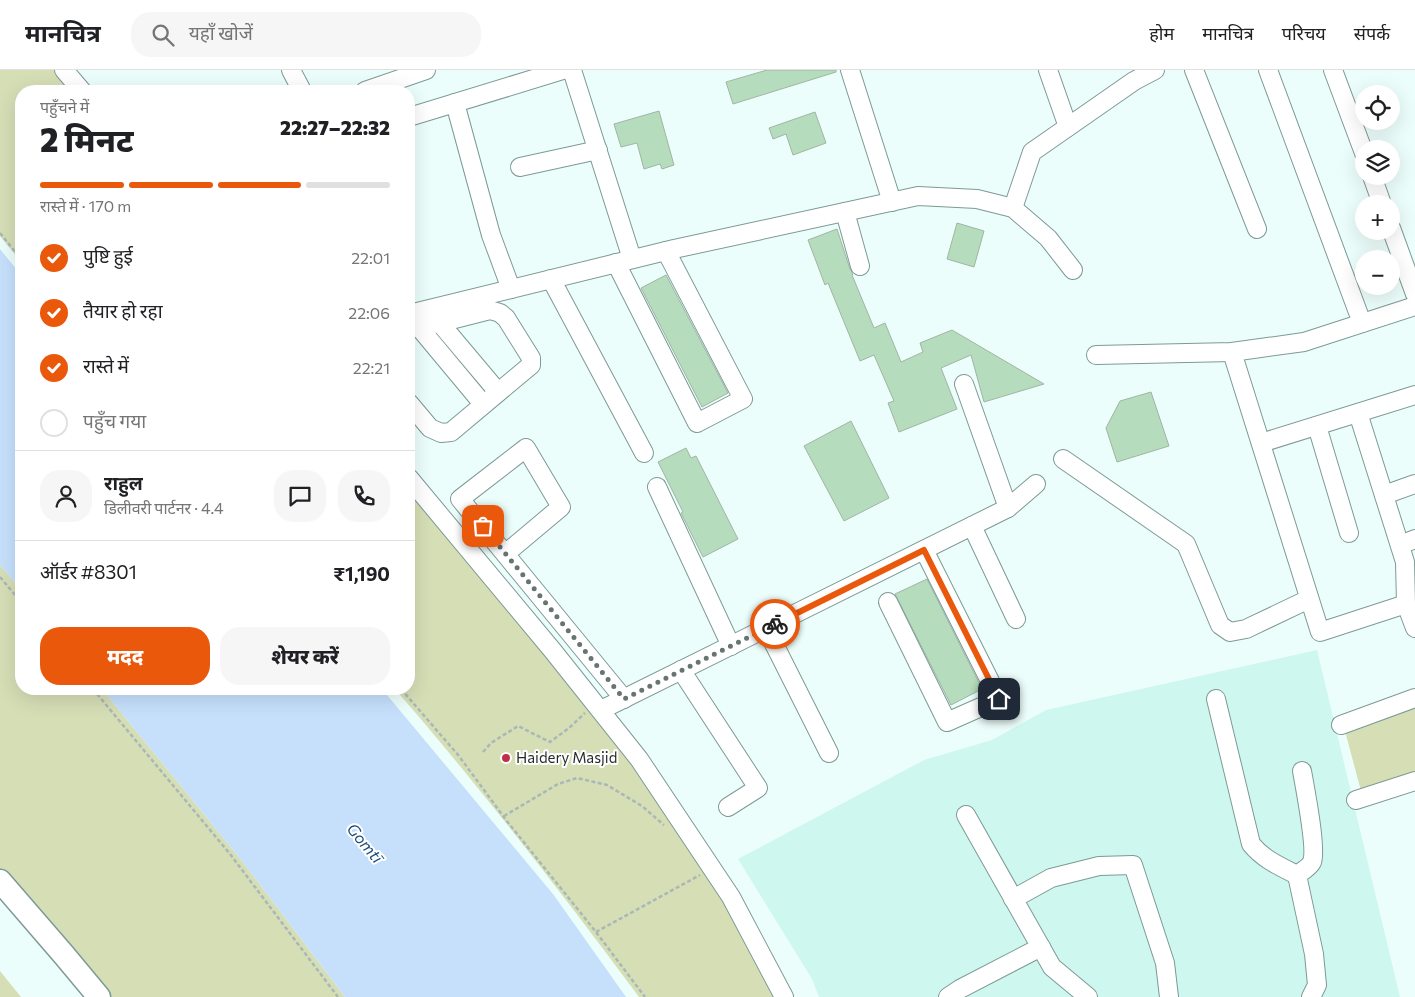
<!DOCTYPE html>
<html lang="hi">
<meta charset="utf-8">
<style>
:root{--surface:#fff;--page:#f6f6f6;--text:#202124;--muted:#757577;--line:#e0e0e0;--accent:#ea580c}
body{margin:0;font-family:Commissioner,"Noto Sans Devanagari",sans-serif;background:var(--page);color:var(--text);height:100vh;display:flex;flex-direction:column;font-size:19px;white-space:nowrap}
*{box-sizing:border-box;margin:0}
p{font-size:16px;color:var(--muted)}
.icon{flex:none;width:28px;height:28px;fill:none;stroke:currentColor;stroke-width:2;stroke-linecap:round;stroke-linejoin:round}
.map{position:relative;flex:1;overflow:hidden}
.details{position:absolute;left:15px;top:15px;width:400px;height:610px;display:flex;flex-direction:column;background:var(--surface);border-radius:20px;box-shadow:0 5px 20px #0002}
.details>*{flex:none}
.buttons{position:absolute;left:1355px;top:15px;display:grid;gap:10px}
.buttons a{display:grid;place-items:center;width:45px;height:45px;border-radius:50%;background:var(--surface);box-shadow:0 5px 20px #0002;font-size:25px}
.pin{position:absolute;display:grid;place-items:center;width:42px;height:42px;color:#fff;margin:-21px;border-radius:10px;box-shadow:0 2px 8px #0006}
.courier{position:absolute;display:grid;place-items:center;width:50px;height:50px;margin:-25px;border:4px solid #ea580c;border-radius:50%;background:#fff;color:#222;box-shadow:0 1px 6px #0007}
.summary em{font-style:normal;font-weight:800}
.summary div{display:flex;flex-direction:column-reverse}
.summary{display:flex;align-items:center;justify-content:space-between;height:85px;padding:0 25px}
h1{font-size:32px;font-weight:800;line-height:38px}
.bar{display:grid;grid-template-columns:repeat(4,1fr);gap:8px 5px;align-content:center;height:60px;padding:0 25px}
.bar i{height:6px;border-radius:4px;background:var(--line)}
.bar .current{background:var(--accent)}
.bar p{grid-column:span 4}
.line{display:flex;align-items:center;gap:12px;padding:0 25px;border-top:1px solid var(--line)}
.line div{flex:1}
.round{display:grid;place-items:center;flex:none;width:52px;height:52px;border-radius:20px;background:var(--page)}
ol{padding:0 25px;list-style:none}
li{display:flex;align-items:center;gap:15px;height:55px}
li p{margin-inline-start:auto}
li .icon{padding:5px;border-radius:50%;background:var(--accent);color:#fff;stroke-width:4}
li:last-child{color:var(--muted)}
li i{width:28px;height:28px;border:2px solid var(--line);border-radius:50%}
.primary-button{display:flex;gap:10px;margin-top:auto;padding:10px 25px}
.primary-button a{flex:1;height:58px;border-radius:20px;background:var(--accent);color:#fff;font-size:20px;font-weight:800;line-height:58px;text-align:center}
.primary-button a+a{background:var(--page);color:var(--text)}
header{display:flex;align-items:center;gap:30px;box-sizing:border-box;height:70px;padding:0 25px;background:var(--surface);border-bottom:1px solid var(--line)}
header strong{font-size:24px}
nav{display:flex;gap:28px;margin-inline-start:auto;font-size:18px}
.search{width:350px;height:45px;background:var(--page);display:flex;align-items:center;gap:12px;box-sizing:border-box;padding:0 18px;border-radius:20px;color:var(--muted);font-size:19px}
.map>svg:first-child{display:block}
.built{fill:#cef7f0}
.green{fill:#d6deb6}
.water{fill:#c6e0fc}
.building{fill:#b5dcbc;stroke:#a1b5a4}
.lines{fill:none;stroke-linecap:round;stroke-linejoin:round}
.minor-casing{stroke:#7d9a95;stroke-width:20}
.major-casing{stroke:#7d9a95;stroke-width:25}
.path{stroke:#a8b8b6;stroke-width:2.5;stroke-dasharray:4 2.5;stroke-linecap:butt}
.minor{stroke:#fff;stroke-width:18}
.major{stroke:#fff;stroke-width:22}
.done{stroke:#677472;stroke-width:5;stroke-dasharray:0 9}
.route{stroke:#ea580c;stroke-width:6}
.poi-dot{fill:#bf2f47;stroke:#fff;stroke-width:2}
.labels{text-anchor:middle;stroke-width:4;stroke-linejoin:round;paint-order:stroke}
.poi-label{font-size:15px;fill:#1f2a28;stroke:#fff;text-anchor:start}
.water-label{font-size:16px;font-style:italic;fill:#204e7b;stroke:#fff}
</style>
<header>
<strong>मानचित्र</strong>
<div class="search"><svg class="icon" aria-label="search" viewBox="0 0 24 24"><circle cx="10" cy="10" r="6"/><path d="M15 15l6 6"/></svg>यहाँ खोजें</div>
<nav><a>होम</a><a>मानचित्र</a><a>परिचय</a><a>संपर्क</a></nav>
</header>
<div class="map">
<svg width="1415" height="927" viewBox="0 0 1415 927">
<rect width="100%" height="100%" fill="#ecfefb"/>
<polygon class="built" points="1317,580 1400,927 819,927 812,909 738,789 924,690 992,670 1046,640"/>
<g class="green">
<polygon points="0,0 56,0 74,21 21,21 21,192 0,166"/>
<path d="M 409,415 L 600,645 L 730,834 L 780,927 L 639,927 C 561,822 481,718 395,619 L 409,619 Z"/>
<polygon points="0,495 21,520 21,619 102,619 242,791 345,927 108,927 0,800"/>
<polygon points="1415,637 1415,704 1361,721 1345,661"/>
<polygon points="0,901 21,927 0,927"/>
</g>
<g class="water">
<polygon points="0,179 21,205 21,520 0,495"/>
<polygon points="102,619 382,619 553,824 626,927 345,927 242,791"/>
</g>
<g class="building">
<polygon points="767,0 836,0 836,2 733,34 726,12"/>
<polygon points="659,41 674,95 662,99 660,94 644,99 637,73 621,77 614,54"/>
<polygon points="815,42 826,73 793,85 786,64 773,69 769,58"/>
<polygon points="957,153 984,161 974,197 947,189"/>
<polygon points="837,159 850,199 853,204 852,205 874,258 885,253 901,292 923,282 920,273 952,260 1044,314 984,332 971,285 941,298 957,339 899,362 888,333 894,331 874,285 860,291 828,213 825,215 808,170"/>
<polygon points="666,205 728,323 702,337 641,218"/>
<polygon points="1151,322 1169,376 1117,392 1106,358 1120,331"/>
<polygon points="851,351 889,428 844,451 804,376"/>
<polygon points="686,378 691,388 696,386 738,469 703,487 681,443 683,442 658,392"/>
<polygon points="927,509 982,619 951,635 895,524"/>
</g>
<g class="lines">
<g class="minor-casing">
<g id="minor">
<polyline points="64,0 82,21"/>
<polyline points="291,0 302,21"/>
<polyline points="572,0 632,189"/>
<polyline points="850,0 892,132"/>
<polyline points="1048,0 1068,57"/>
<polyline points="1194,0 1257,159"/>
<polyline points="1268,0 1362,253"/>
<polyline points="1333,0 1364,83"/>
<polyline points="365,21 426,0"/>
<polyline points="455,33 491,165 511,219"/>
<polyline points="409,47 563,0"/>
<polyline points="520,97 598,80"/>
<polyline points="1372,106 1382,134"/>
<polyline points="1013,138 1032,82 1134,11 1155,0"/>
<polyline points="845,142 860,196"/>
<polyline points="1391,158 1415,224"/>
<polyline points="616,193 697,353 743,329 666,181"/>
<polyline points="551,209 644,383"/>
<polyline points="409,244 674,179 918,126 977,129 1013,138 1048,168 1073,200"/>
<polyline points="434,246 498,322"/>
<polyline points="413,250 483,334"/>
<polyline points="409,259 439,253 490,240 500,243 506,248 531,288 531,295 451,362 441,363 430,358 409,333"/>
<polyline points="1232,282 1320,562 1406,534"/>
<polyline points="1096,285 1232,282 1304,272 1415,236"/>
<polyline points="964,314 1008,438"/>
<polyline points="1358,343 1405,492 1406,534 1415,558"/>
<polyline points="1317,356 1349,463"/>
<polyline points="1261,373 1415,325"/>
<polyline points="1063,389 1186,474 1220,555 1230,562 1246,559 1309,529"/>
<polyline points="409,408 553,581 639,689 731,827 784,927"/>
<polyline points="657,417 731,576"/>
<polyline points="1384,425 1415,414"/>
<polyline points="972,456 1016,549"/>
<polyline points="1400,475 1415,469"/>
<polyline points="505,484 561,437 526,378 460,429 624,629"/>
<polyline points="888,532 947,652 999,629 924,480"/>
<polyline points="766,558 829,683"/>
<polyline points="681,600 758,718 728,737"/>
<path d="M 1216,629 L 1251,774 C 1263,789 1279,796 1297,805"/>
<polyline points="601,640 1008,438 1036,414"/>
<polyline points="1341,655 1415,628"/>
<path d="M 1302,701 C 1305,718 1317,779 1312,792 C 1309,798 1302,801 1297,805 L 1314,884 L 1317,915 L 1311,927"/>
<polyline points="1356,730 1415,711"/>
<polyline points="966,745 1052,897 1088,927"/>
<polyline points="1013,829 1051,808 1099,796 1133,795 1165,893 1169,927"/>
<polyline points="948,927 960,919 1041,877"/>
</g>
</g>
<g class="major-casing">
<polyline id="major" points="0,811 64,885 99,927"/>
</g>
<g class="path">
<polyline points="0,163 21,189"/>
<polyline points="0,507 21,532"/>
<polyline points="93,619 230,784 338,927"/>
<polyline points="401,619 459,686 506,750 596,862 645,927"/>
<polyline points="483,682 491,673 518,656 550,672 569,658 585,643"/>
<polyline points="504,746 558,714 577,708 607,715 642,736 664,755"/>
<polyline points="596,862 700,805"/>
</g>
<use href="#minor" class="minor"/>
<use href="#major" class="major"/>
</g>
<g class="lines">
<polyline class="done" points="483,456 624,629 775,554"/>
<polyline class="route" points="775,554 924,480 999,629"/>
</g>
<circle class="poi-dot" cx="506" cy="688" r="5"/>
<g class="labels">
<g class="poi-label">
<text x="516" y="693">Haidery Masjid</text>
</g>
<g class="water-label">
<text transform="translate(365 773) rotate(50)" y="6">Gomtī</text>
</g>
</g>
</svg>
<div class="buttons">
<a><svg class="icon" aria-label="locate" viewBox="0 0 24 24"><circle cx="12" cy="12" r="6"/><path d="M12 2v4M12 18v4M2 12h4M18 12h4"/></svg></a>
<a><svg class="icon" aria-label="layers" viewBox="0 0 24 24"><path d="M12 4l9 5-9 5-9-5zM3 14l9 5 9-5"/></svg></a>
<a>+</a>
<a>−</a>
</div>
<div class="pin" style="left:483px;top:456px;background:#ea580c"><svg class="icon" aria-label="bag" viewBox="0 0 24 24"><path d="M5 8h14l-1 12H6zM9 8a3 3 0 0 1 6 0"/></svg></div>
<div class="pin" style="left:999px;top:629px;background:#1f2937"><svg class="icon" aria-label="home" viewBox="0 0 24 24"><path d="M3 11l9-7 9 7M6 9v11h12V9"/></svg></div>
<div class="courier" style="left:775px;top:554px"><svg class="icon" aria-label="bike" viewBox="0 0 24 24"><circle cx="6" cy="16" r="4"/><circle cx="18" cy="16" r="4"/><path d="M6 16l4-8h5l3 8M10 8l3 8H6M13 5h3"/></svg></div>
<section class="details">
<div class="summary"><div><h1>2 मिनट</h1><p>पहुँचने में</p></div><em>22:27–22:32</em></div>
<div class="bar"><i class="current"></i><i class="current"></i><i class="current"></i><i></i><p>रास्ते में · 170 m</p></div>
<ol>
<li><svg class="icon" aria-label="check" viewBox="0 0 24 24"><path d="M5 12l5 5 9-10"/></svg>पुष्टि हुई<p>22:01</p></li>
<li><svg class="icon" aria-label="check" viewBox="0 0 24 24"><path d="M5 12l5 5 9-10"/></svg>तैयार हो रहा<p>22:06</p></li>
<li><svg class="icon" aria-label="check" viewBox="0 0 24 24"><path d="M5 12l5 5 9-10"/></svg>रास्ते में<p>22:21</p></li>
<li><i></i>पहुँच गया</li>
</ol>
<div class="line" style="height:90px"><a class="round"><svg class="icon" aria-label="person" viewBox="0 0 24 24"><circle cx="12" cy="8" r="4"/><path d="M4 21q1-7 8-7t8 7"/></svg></a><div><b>राहुल</b><p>डिलीवरी पार्टनर · 4.4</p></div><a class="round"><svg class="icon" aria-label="chat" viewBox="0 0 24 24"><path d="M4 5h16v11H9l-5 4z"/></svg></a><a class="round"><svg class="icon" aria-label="phone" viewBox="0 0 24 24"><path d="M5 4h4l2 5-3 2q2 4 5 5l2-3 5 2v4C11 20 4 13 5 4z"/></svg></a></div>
<div class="line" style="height:65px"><div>ऑर्डर #8301</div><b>₹1,190</b></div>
<div class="primary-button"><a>मदद</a><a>शेयर करें</a></div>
</section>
</div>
